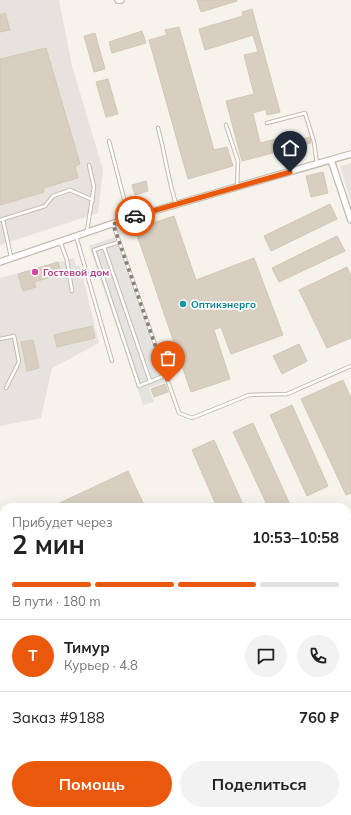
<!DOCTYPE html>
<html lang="ru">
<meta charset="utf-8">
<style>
:root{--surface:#fff;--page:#f2f2f2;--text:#222;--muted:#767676;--line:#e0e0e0;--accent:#ea580c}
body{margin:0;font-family:Mulish,sans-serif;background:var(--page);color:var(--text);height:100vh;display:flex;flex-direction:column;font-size:15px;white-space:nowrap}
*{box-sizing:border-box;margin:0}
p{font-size:13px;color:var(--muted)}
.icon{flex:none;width:22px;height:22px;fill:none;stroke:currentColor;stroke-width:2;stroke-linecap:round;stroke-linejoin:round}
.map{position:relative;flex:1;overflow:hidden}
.details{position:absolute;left:0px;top:503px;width:351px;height:312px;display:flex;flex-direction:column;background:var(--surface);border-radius:12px 12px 0 0;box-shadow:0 4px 16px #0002}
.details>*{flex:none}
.pin{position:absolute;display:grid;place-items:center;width:34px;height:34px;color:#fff;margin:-41px -17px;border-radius:50% 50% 50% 0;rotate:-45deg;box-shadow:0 0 4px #0007}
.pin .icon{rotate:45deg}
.courier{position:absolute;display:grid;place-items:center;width:40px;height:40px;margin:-20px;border:3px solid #ea580c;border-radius:50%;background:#fff;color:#222;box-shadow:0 1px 5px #0007}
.head em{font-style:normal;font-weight:700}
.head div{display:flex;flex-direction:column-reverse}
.head{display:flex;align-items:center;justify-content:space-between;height:68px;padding:0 12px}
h1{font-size:26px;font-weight:700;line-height:30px}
.bar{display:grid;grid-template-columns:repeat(4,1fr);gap:6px 4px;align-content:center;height:48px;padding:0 12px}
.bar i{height:5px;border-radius:3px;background:var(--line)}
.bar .current{background:var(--accent)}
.bar p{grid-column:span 4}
.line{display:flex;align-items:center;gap:10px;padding:0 12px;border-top:1px solid var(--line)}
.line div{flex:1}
.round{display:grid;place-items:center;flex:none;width:42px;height:42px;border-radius:21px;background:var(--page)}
.primary-button{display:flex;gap:8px;margin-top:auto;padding:8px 12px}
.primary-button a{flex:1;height:46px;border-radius:24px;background:var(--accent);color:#fff;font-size:16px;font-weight:700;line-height:46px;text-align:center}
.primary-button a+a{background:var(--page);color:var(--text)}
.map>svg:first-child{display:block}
.industrial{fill:#e6e2dd}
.green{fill:#d2eab5}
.parking{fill:#e5e3e0}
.building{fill:#d8cfc1;stroke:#d3c7b4}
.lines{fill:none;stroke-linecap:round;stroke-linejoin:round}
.lane-casing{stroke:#c2bbae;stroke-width:4.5}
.street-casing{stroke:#c2bbae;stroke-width:8}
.lane{stroke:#fff;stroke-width:2.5}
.street{stroke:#fff;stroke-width:5.5}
.rail{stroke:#9a9a9a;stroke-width:2;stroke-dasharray:5 5;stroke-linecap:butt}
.done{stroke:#878178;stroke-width:4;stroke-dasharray:0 7.2}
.route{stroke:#ea580c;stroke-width:5}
.hotel-dot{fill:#d1479c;stroke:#fff;stroke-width:1.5}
.culture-dot{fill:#0f9aa8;stroke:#fff;stroke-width:1.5}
.labels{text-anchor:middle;stroke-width:3.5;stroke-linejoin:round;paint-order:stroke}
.hotel-label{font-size:10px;font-weight:bold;fill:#b23c85;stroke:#fff;text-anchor:start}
.culture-label{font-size:10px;font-weight:bold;fill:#0d838f;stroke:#fff;text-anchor:start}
</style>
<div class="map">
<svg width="351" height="815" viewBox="0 0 351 815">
<rect width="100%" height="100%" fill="#f6f3ec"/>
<g class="industrial">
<polygon points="0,0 59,0 72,66 103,170 98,213 0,245"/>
<polygon points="351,163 351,202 340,166"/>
<polygon points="74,258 76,266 80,266 99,343 52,368 41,418 0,426 0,278"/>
<rect x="0" y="570" width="4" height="104"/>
</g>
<rect class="green" x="0" y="759" width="4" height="32"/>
<polygon class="parking" points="115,237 165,382 149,388 154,402 143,405 89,246"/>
<g class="building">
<polygon points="197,0 237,0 237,1 201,12"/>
<polygon points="252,9 280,112 267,115 266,109 253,113 260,143 292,135 294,142 310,137 311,143 242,161 226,101 254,94 244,55 258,52 253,35 205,50 199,29 243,16 242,12"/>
<polygon points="5,13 10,30 0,32 0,15"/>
<polygon points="179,27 214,150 227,147 233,166 188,179 149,40 167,35 165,30"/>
<polygon points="142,31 146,43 112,53 109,42"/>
<polygon points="95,33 105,69 94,72 84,36"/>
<polygon points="46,48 80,164 75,166 78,178 43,188 44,192 0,205 0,59"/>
<polygon points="108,79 118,114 106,117 96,82"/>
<polygon points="323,172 328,193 311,197 306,176"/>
<polygon points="146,181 148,191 135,195 132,185"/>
<polygon points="330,204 337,219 271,251 264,236"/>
<polygon points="174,216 196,280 254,258 283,335 231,354 221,327 214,330 230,379 191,392 135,229"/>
<polygon points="337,236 345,251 279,282 272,268"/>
<polygon points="58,262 61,274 34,282 36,287 23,291 18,274"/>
<polygon points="347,267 351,276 351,338 327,348 299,290"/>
<polygon points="92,326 95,338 57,347 54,335"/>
<polygon points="33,340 39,368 27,371 21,342"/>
<polygon points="299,344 307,361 282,374 273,356"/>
<polygon points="343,380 351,398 351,493 346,495 301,399"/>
<polygon points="165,384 168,392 154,397 151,389"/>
<polygon points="292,405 328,486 307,496 270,415"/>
<polygon points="253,423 291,507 268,507 233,432"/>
<polygon points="214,440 244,507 217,507 192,450"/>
<polygon points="128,471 145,507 51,507"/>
</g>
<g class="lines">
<g class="lane-casing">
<g id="lane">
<polyline points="267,123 305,113 314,142 317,164"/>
<polyline points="226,125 238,161 237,187"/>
<path d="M 158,128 C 165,153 168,179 176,204"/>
<polyline points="109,141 129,218"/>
<polyline points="0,220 45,206 53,196 70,190 93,200"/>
<polyline points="3,220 11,257"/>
<polyline points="113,224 179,413 192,418 249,395 287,394 351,366"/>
<polyline points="87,231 94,187 89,165"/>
<polyline points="76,236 112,361"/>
<polyline points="60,241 67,260 72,291"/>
<polyline points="119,242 94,250 139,386 166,375"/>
<polyline points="104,247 150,381"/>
<polyline points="0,339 14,336 19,362 6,388"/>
<polyline points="0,576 4,576"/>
<polyline points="0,627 4,637"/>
<polyline points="0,659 4,658"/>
</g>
</g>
<g class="street-casing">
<g id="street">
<polyline points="118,0 121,0"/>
<polyline points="331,160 351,220"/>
<polyline points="0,262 129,218 351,154"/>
</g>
</g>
<use href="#lane" class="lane"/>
<use href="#street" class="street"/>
<g class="rail">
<polyline points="347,693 351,693"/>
<polyline points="0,702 4,703"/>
</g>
</g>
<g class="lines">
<polyline class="done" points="135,216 113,224 168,382"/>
<polyline class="route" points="135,216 290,172"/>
</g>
<circle class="hotel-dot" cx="35" cy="272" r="4"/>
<circle class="culture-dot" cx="183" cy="304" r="4"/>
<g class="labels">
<g class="hotel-label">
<text x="43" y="276">Гостевой дом</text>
</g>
<g class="culture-label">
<text x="191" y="308">Оптикэнерго</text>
</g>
</g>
</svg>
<div class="pin" style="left:168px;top:382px;background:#ea580c"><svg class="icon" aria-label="bag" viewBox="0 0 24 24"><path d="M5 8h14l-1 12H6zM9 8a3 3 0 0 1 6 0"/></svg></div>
<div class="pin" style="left:290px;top:172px;background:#1f2937"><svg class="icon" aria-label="home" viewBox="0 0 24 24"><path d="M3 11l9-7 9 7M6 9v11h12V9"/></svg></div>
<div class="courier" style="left:135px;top:216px"><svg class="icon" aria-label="car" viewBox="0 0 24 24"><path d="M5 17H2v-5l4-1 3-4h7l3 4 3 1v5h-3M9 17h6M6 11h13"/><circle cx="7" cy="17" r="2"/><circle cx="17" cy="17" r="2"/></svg></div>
<section class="details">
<div class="head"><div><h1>2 мин</h1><p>Прибудет через</p></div><em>10:53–10:58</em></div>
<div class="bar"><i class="current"></i><i class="current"></i><i class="current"></i><i></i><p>В пути · 180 m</p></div>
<div class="line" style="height:72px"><b class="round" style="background:var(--accent);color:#fff">Т</b><div><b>Тимур</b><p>Курьер · 4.8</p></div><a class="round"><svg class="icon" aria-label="chat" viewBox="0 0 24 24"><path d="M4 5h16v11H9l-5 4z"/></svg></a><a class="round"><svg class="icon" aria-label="phone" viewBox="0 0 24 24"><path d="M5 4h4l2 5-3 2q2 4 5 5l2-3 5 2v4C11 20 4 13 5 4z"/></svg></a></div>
<div class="line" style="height:52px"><div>Заказ #9188</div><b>760 ₽</b></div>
<div class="primary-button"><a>Помощь</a><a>Поделиться</a></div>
</section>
</div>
